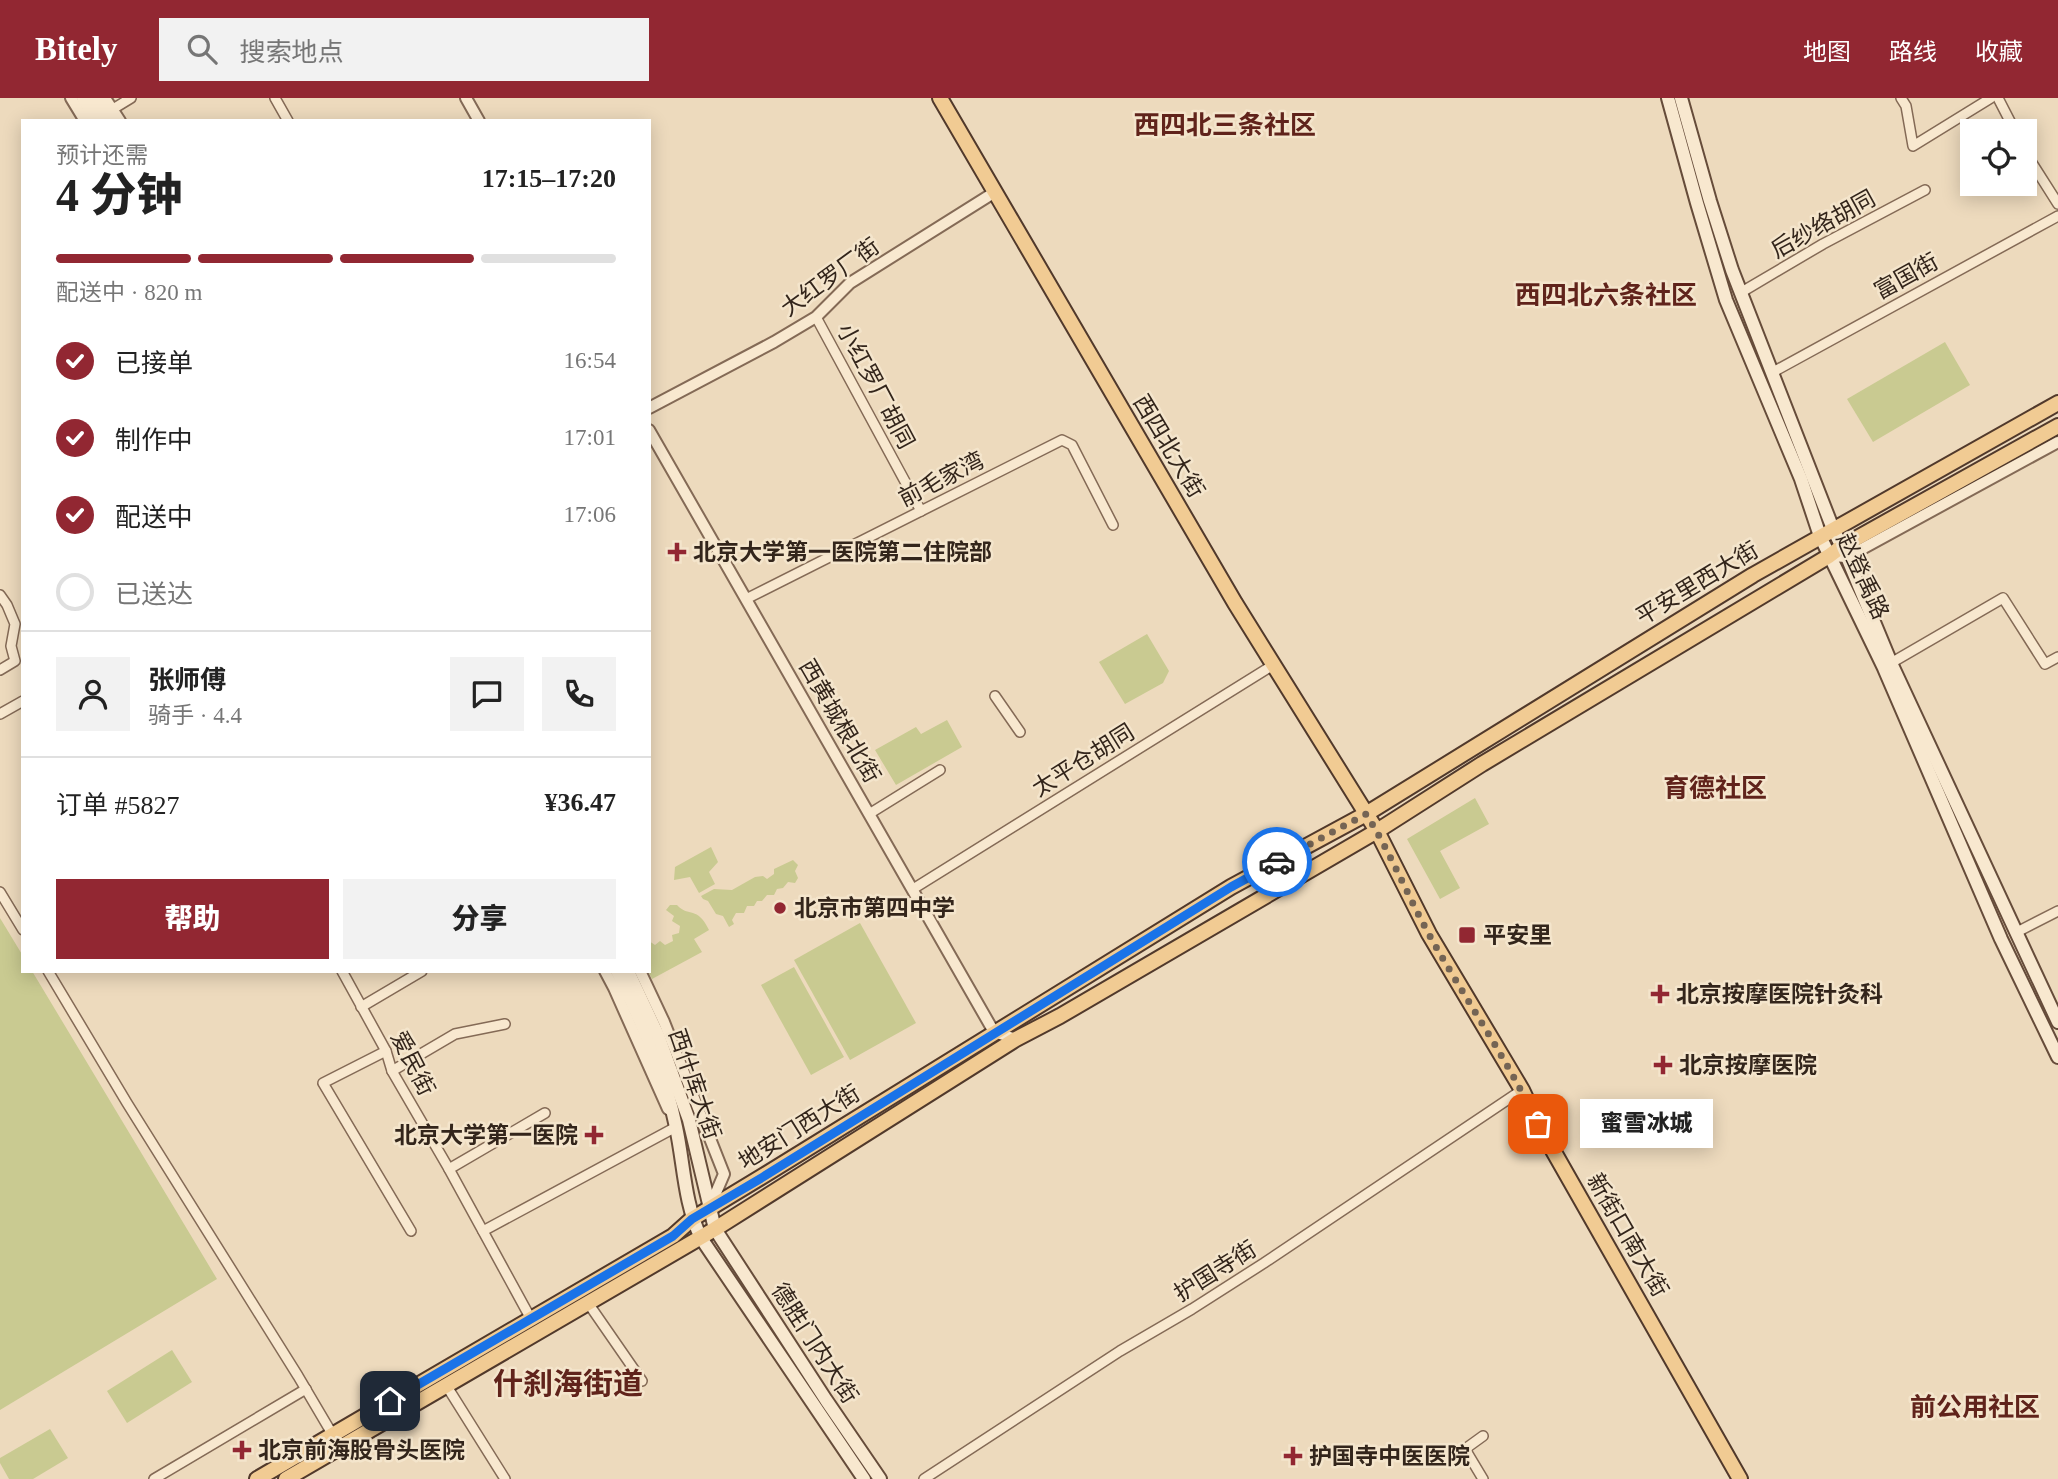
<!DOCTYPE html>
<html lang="zh">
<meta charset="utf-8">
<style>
:root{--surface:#fff;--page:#f2f2f2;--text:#222;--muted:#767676;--line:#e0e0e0;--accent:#922732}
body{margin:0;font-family:"Times New Roman","Noto Sans SC",serif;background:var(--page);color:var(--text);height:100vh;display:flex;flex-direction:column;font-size:26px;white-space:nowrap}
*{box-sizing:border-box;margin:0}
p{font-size:23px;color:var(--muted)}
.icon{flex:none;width:38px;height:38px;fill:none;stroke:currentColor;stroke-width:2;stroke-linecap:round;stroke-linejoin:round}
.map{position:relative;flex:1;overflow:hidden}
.side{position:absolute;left:21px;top:21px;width:630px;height:854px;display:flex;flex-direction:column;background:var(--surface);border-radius:0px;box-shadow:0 4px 18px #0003}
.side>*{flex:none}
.tools{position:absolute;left:1960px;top:21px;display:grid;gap:14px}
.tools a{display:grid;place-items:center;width:77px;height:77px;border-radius:0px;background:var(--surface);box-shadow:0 4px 18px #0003;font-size:35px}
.pin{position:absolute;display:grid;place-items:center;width:60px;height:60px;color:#fff;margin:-30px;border-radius:14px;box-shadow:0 4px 10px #0006}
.courier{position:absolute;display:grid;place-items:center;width:70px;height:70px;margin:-35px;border:5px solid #1a73e8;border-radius:50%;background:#fff;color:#222;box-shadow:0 2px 9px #0007}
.bubble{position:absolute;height:49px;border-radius:0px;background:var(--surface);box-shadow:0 4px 18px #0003;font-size:23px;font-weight:800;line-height:49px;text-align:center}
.head em{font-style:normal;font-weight:800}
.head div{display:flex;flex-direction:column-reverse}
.head{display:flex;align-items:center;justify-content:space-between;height:119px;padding:0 35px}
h1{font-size:46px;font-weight:800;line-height:52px}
.bar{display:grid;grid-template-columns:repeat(4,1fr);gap:10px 7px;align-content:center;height:84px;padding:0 35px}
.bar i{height:9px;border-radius:5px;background:var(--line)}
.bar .on{background:var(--accent)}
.bar p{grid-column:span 4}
.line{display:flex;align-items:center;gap:18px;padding:0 35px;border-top:2px solid var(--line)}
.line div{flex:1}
.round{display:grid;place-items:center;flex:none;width:74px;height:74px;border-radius:0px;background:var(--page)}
ol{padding:0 35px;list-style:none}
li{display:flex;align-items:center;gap:21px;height:77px}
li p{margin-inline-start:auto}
li .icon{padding:7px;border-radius:50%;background:var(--accent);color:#fff;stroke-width:4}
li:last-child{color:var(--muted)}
li i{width:38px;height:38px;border:4px solid var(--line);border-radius:50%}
.primary-button{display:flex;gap:14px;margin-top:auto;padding:14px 35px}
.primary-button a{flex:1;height:80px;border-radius:0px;background:var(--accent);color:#fff;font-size:28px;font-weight:800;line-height:80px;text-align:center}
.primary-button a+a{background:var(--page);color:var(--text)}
header{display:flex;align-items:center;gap:42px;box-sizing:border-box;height:98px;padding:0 35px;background:var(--accent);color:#fff}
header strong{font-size:33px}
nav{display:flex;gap:38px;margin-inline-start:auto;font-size:24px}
.search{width:490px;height:63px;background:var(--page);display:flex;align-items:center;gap:18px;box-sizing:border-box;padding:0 24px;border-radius:0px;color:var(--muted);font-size:26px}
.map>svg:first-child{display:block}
.green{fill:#c9ca91}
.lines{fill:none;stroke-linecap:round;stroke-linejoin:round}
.minor-casing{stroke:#846a56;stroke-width:12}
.tertiary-casing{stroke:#846a56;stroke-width:14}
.secondary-casing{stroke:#664c3a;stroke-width:16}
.primary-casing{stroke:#51392b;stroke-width:18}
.minor{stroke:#f8e8cf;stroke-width:9}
.tertiary{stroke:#f8e8cf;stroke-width:10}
.secondary{stroke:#f8e8cf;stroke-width:12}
.primary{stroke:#f1cb93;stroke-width:14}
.done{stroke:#746454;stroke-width:7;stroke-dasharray:0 12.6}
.route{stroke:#1a73e8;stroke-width:9}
.poi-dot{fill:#922732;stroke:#f4e5cc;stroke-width:2.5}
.labels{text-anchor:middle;stroke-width:5;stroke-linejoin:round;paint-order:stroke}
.street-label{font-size:23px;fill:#33251b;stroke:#f4e5cc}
.poi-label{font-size:23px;font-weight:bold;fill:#33251b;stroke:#f4e5cc;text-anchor:start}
.quarter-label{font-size:26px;font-weight:bold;fill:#60231b;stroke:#f4e5cc}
.district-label{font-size:30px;font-weight:bold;fill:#60231b;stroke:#f4e5cc}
</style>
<header>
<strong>Bitely</strong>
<div class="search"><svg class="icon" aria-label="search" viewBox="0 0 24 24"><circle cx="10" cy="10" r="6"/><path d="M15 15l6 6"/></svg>搜索地点</div>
<nav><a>地图</a><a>路线</a><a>收藏</a></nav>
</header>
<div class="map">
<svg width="2058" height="1381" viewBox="0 0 2058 1381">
<rect width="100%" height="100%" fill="#eddabd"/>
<g class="green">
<polygon points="1945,244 1970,287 1873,344 1847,301"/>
<polygon points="1147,536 1169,573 1163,585 1125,606 1099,564"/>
<polygon points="947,622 962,649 896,687 875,652 916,629 921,636"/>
<polygon points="1475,700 1489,726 1440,753 1460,790 1440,801 1407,741"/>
<polygon points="711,749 718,764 709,774 715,786 699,795 690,779 674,782 675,769"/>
<polygon points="793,762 798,767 795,773 798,780 795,785 788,784 783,790 777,791 774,797 767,797 762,803 757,803 754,808 747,808 744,815 736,815 732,822 734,826 729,829 723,818 716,816 708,803 703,801 701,798 714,791 732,792 755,779 763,778 767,781 774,776 774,771"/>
<path d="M 670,807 L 677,807 C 689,820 697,807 709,832 L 694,841 L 702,854 L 652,881 L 648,873 L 649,873 L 649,843 L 655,847 L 660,843 L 665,847 L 673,843 L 672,837 L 679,835 L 680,828 L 672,823 L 674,818 L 666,812 Z"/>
<polygon points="0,820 23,858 23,873 32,873 217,1181 0,1312"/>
<polygon points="860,825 916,925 850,962 794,862"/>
<polygon points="794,869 844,959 811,977 761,887"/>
<polygon points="172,1252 192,1284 127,1325 107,1293"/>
<polygon points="50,1331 68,1360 33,1381 9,1381 0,1365 0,1360"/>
</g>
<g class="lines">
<g class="minor-casing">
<g id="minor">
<polyline points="275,0 288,23"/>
<polyline points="1901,0 1906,8 1913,48 1991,0"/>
<polyline points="1998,0 2015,33"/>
<polyline points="108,14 131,0"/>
<polyline points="2025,54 2058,106"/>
<polyline points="1740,195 1823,146 1925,92"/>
<polyline points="816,219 921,413"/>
<polyline points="1773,274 2058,118"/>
<polyline points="0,497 7,507 15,526 11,548 15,563 0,572"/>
<polyline points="746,501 1062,342 1072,347 1113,427"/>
<polyline points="1891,565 2003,500 2045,566 2058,559"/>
<polyline points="995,598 1020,634"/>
<polyline points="0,616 23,603"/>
<polyline points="869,716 940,672"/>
<polyline points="913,791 1273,567"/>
<polyline points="0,794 23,832"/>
<polyline points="2017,834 2058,813"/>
<polyline points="48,873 127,1005 298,1278 334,1339"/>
<polyline points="342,873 386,953 392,973 449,1071 531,1221"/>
<polyline points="361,909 422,873"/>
<polyline points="386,953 323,985 411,1133"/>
<polyline points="392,973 455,936 505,926"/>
<polyline points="449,1071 545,1015"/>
<polyline points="483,1133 676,1029"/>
<polyline points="588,1205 642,1283"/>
<polyline points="446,1287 505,1381"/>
<polyline points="154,1381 306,1291"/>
<polyline points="924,1381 1120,1253 1192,1211 1264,1165 1522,992"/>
<polyline points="1483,1381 1465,1351 1483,1338"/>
</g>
</g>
<g class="tertiary-casing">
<g id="tertiary">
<polyline points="71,0 85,23"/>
<polyline points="105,0 120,23"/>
<polyline points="466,0 479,23"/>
<polyline points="649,310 774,244 816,219 850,185 995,94"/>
<polyline points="649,332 994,934 1016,941"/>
<polyline points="1829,458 1847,459 2058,344"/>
<polyline points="605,873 614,890 668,1011"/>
<polyline points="640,873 664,924 724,1076 709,1111"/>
</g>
</g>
<g class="secondary-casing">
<g id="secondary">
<polyline points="83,0 96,23"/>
<polyline points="94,0 108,23"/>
<polyline points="1668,0 1697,105 1726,202 1801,381 1820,438 1884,570 2001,841 2058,959"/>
<polyline points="1681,0 1710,103 1732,172 1833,431 1847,459 1891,565 2058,924"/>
<path d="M 617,873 C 641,924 665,974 676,1029 C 684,1066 684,1105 701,1140 L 864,1381"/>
<polyline points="628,873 658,937 689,1022 715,1131 826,1302 880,1381"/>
</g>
</g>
<g class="primary-casing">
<g id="primary">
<polyline points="940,0 1235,505 1377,733 1429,836 1522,992 1538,1026 1740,1381"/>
<polyline points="257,1381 673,1138 692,1121 763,1078 1231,789 1366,716 1753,477 2058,305"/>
<polyline points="286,1381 715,1131 1016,941 1060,918 1377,733 1482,666 1829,458 1841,449 2058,328"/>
</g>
</g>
<use href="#minor" class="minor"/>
<use href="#tertiary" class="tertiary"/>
<use href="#secondary" class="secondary"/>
<use href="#primary" class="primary"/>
</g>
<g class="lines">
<path class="done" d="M 1277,764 L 1366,716 C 1391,755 1408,799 1431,840 C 1466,902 1507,961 1538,1026"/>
<polyline class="route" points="390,1303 673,1138 692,1121 763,1079 1231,789 1277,764"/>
</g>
<g class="poi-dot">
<path d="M673.5 443.5h7v7h7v7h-7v7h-7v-7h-7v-7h7z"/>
<circle cx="780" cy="810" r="7"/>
<rect x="1458" y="828" width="18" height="18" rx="3.5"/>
<path d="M1656.5 885.5h7v7h7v7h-7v7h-7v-7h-7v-7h7z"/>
<path d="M1659.5 956.5h7v7h7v7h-7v7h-7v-7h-7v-7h7z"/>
<path d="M590.5 1026.5h7v7h7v7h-7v7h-7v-7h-7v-7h7z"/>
<path d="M238.5 1341.5h7v7h7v7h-7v7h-7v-7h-7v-7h7z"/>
<path d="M1289.5 1347.5h7v7h7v7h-7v7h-7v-7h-7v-7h7z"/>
</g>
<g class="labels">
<g class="street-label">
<text transform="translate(1823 126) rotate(-29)" y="8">后纱络胡同</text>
<text transform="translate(1906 178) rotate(-29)" y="8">富国街</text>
<text transform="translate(830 179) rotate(-36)" y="8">大红罗厂街</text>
<text transform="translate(876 288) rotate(62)" y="8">小红罗厂胡同</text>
<text transform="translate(1169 348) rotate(59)" y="8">西四北大街</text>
<text transform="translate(941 381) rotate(-27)" y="8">前毛家湾</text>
<text transform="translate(1863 478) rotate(65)" y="8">赵登禹路</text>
<text transform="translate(1697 485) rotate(-31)" y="8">平安里西大街</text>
<text transform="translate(840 623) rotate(60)" y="8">西黄城根北街</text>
<text transform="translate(1083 662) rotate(-32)" y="8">太平仓胡同</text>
<text transform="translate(413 965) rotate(63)" y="8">爱民街</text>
<text transform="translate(695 986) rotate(71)" y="8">西什库大街</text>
<text transform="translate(799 1029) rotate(-32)" y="8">地安门西大街</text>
<text transform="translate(1628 1137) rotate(60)" y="8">新街口南大街</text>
<text transform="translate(1215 1173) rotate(-32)" y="8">护国寺街</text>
<text transform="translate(815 1245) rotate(57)" y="8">德胜门内大街</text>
</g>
<g class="poi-label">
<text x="693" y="462">北京大学第一医院第二住院部</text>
<text x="794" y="818">北京市第四中学</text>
<text x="1483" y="845">平安里</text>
<text x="1676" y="904">北京按摩医院针灸科</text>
<text x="1679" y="975">北京按摩医院</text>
<text x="578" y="1045" text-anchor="end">北京大学第一医院</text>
<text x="258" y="1360">北京前海股骨头医院</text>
<text x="1309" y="1366">护国寺中医医院</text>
</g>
<g class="quarter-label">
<text x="1225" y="36">西四北三条社区</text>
<text x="1606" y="206">西四北六条社区</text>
<text x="1715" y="699">育德社区</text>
<text x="1975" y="1318">前公用社区</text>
</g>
<g class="district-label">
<text x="568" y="1296">什刹海街道</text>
</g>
</g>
</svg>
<div class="tools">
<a><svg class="icon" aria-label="locate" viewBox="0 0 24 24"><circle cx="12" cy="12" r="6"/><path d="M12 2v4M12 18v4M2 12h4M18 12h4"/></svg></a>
</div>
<div class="pin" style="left:1538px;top:1026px;background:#ea580c"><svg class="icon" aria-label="bag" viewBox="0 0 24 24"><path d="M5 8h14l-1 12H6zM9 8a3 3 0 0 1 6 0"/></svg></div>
<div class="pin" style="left:390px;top:1303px;background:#1f2937"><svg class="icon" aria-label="home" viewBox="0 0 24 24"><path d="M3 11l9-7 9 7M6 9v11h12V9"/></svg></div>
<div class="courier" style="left:1277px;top:764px"><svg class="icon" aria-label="car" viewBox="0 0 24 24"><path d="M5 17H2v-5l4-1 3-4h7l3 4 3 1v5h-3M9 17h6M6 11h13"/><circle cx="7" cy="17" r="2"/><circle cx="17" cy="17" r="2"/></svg></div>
<div class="bubble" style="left:1580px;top:1001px;width:133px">蜜雪冰城</div>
<section class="side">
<div class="head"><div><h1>4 分钟</h1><p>预计还需</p></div><em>17:15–17:20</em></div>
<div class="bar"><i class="on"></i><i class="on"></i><i class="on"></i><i></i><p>配送中 · 820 m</p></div>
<ol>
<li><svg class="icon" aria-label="check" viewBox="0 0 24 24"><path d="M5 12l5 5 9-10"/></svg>已接单<p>16:54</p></li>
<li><svg class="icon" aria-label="check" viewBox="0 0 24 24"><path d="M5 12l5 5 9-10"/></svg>制作中<p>17:01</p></li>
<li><svg class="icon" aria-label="check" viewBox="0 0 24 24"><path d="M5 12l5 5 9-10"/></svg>配送中<p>17:06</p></li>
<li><i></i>已送达</li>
</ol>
<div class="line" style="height:126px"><a class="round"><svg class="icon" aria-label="person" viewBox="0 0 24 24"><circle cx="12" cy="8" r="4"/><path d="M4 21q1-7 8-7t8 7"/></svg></a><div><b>张师傅</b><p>骑手 · 4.4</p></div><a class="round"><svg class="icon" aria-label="chat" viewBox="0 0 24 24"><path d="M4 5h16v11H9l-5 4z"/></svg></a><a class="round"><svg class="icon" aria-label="phone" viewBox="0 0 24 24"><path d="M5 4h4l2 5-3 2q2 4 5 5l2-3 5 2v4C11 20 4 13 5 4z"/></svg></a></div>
<div class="line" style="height:91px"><div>订单 #5827</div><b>¥36.47</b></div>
<div class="primary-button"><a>帮助</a><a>分享</a></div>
</section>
</div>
